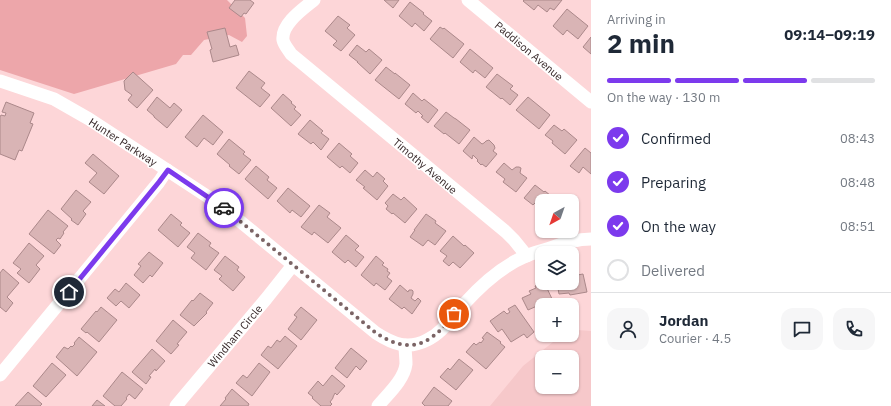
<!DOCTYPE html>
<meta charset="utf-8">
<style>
:root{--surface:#fff;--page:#f6f6f7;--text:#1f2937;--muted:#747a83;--line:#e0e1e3;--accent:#7c3aed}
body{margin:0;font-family:"IBM Plex Sans",sans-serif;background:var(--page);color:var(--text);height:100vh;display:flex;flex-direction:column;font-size:15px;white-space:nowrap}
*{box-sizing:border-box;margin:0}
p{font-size:13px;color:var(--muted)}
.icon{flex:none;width:22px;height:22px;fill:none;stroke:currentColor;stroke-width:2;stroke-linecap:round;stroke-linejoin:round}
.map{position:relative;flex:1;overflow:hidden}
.side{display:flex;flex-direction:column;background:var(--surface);width:300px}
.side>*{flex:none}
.needle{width:26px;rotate:220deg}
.fabs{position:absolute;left:535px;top:194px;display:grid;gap:8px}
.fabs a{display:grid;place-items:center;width:44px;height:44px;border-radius:8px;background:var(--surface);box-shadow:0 1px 3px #0004;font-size:20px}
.pin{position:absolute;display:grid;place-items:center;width:34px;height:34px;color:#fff;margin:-17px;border:2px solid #fff;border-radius:50%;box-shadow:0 1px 4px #0007}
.courier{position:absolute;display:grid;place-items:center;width:40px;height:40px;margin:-20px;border:3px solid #7c3aed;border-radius:50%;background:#fff;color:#222;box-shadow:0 1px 5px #0007}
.overview em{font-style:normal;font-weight:700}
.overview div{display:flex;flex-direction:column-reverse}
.overview{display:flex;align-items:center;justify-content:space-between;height:68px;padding:0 16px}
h1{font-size:26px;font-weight:700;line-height:30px}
.bar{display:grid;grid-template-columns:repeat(4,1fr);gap:6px 4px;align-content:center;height:48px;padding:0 16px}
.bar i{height:5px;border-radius:3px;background:var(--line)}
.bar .on{background:var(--accent)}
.bar p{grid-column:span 4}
.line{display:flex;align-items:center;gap:10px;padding:0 16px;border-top:1px solid var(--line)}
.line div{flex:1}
.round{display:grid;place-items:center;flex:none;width:42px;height:42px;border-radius:12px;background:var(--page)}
ol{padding:0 16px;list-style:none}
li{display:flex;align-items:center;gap:12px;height:44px}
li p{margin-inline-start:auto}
li .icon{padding:4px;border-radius:50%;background:var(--accent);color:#fff;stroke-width:4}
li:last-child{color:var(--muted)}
li i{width:22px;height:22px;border:2px solid var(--line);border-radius:50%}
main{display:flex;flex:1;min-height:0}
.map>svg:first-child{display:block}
.built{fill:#f6c8ca;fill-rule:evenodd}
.green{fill:#eda6aa}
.building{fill:#d9b4b5;stroke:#ab888a}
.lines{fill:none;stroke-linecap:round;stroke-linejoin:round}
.minor{stroke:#fff;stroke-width:13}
.done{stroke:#7b6465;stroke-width:4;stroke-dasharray:0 7.2}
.route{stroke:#7c3aed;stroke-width:5}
.labels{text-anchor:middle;stroke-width:3;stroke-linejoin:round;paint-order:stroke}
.street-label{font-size:11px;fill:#352627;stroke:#fff}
</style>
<main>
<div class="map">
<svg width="591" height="406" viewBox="0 0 591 406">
<rect width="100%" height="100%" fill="#fdd6d8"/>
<path class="built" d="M 577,330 L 591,331 L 591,406 L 490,406 L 523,366 L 553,342 L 567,335 L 572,335 L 572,333 ZM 542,357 L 572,357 L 572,387 L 542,387 Z"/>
<polygon class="green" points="0,0 227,0 245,18 247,36 242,42 229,35 204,40 191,55 183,55 176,64 74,94 0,70"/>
<g class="building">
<polygon points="235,0 250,0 254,3 246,14 244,13 241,17 229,8"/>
<polygon points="384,0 399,0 393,8"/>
<polygon points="524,0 562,0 554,10 550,8 547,12 538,5 534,10 523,1"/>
<polygon points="410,2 424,13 423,14 432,21 424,31 415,23 412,27 399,16"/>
<polygon points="567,9 588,26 578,39 567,30 563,35 553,26"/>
<polygon points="338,16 350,25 347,28 355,35 341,51 333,45 337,41 325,31"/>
<polygon points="440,27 443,29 444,28 464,44 453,58 430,39"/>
<polygon points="225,28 230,47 236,45 239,55 213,62 210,50 212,49 207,32"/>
<polygon points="591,37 591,54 583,47"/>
<polygon points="357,45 366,52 369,49 382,60 370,74 357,62 358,62 349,55"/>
<polygon points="470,49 493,68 485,78 475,70 473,73 460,62"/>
<polygon points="386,67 395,74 395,73 410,85 399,99 375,80"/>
<polygon points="249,71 265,83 261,88 270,95 260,107 236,88"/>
<polygon points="133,72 153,90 137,108 128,100 132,95 125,90 124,81"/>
<polygon points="497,74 513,86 510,89 518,95 510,105 502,98 501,99 486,87"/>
<polygon points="413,93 422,101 424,99 438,110 428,123 421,117 423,116 418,111 416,113 405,104"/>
<polygon points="283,94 292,102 291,103 296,107 294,109 301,115 291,126 271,108"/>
<polygon points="157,97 170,108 174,103 182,110 167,128 154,117 154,116 147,110"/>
<polygon points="528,97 550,115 539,129 516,110"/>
<polygon points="6,102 34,113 30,123 33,124 22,151 19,150 15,160 0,154 0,117 1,115 5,116 6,113 2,112"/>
<polygon points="446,112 454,118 456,119 470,130 459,144 445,133 444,134 434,126"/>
<polygon points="203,115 223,132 213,145 204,138 197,147 185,137"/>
<polygon points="310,120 323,131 321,133 329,139 321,150 313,142 311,144 298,134"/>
<polygon points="554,125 562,131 564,129 577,140 565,154 552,143 553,141 545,135"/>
<polygon points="474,137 482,144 484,143 486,141 489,140 494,145 495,148 493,151 497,154 486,167 482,164 481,165 477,161 478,160 473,155 472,159 463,151"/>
<polygon points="229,139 245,152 243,154 251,160 239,174 229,166 230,165 217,154"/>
<polygon points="339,143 352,154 350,156 358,163 350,173 342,166 340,168 327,157"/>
<polygon points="585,148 591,153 591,174 583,167 579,173 570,166"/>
<polygon points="93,154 119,176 104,194 89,182 97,173 85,163"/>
<polygon points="504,163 512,170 516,167 519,167 521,168 520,173 527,178 516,192 503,182 505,179 496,172"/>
<polygon points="256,166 269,177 267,180 277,188 268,199 245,179"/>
<polygon points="365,170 373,177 377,172 385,179 383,181 388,186 377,200 363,188 365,187 356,180"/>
<polygon points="535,185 544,192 545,191 557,201 542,201 542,210 539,208 540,207 535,203 533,205 524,198"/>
<polygon points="288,188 310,206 301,217 292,210 290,213 277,201"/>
<polygon points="76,190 91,202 83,211 86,214 78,225 71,220 72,219 61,209"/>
<polygon points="393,194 401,200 404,197 417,209 405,223 393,213 392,214 386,209 388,206 385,203"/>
<polygon points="319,205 330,213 327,217 341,228 328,243 314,232 312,235 301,227"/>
<polygon points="48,210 68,226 63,232 64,233 60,239 58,238 56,240 61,245 54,254 29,234"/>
<polygon points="171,214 182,223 180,225 190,233 178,247 158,230"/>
<polygon points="426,214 436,221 435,223 446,231 435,245 428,240 423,246 410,237 415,230 414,230"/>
<polygon points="198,233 211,243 209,246 219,253 206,270 191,258 195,253 187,247"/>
<polygon points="346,235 359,246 355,250 364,257 356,267 348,260 345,263 332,252"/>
<polygon points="453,236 464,246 465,245 474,253 460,268 453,262 449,266 443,261 447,256 440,251"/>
<polygon points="29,243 44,256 36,265 40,269 29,283 17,273 21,269 13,263"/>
<polygon points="149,252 163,263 152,277 150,275 143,283 134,275 141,266 138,264"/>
<polygon points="225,256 239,267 237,270 245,277 233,291 219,279 222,276 214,270"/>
<polygon points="376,256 384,263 382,265 388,269 387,271 390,273 387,277 392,281 385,290 376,283 374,286 361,275"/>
<polygon points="3,269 19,283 7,297 13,303 6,312 0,307 0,273"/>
<polygon points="583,274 587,292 570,295 569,293 559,294 557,283 572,283 572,276"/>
<polygon points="126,283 140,295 129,308 121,301 116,306 107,298 115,289 119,292"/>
<polygon points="539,284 540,287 545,284 553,301 538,308 537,306 528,310 522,298 531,294 529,291 536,288 535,286"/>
<polygon points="400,285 408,292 409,290 412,290 413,291 413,294 411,298 415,301 418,298 421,301 412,314 404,307 402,309 389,299"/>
<polygon points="200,293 213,303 206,312 207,313 194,326 180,315 192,300 193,301"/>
<polygon points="515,305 534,332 527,338 524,334 511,342 502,329 498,332 490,321 504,311 507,314 510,312 508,309"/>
<polygon points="101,307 117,320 99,342 87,332 86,333 81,329 96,311 97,312"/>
<polygon points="301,307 317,320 301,340 288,329 297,317 294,315"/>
<polygon points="173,320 187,332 177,344 179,345 171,354 156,341"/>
<polygon points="487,332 501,342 500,343 505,347 486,369 466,352 474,343 476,345 480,342 481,343 484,339 482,338"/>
<polygon points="285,336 297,346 278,369 261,355 268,346 271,348 277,340 280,342"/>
<polygon points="79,337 97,352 77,376 56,357 64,347 68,349 71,346 72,347 75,344 74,343"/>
<polygon points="351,348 367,361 360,370 356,366 347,378 335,368"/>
<polygon points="152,349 165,361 156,371 155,369 149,376 151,377 146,384 132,372"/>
<polygon points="459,359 473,370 456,390 440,377 448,368 450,370"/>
<polygon points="52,363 66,375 46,397 33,386"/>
<polygon points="259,363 270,372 252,396 236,383 243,375 247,378"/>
<polygon points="122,372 143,389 135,399 129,394 126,398 127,399 121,406 115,406 103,396"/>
<polygon points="332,375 345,386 337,395 335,393 333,397 333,398 330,402 332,404 330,406 321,406 312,398 313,397 308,393 318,381 323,386"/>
<polygon points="434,387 452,401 448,406 425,406 422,403"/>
<polygon points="232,389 249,404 248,406 220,406 226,399 225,398"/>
<polygon points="28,392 42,404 40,406 15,406"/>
<polygon points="97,400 105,406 92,406"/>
</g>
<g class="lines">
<g class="minor">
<path d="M 314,0 C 303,9 281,24 283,40 C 284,45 288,49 291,54 L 506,232 L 514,240 L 527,256"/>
<polyline points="468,0 591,102"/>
<path d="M 0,81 L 54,99 L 89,119 L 219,204 L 376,333 C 393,344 408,350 427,340 C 443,333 452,316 464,304 C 482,284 502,266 526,256 C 533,253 540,251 547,249 C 560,244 576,239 591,239"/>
<polyline points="0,375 159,182 167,170"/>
<polyline points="176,406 266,299 293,265"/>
<path d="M 378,406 C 388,394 404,380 406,364 C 406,358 405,351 405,345"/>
</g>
</g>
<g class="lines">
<path class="done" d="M 224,208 L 376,333 C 394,345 413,351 432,337 C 441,331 448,322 454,314"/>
<polyline class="route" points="69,292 159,182 168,170 224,208"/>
</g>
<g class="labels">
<g class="street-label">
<text transform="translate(529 51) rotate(40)" y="4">Paddison Avenue</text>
<text transform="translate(123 142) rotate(33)" y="4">Hunter Parkway</text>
<text transform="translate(425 166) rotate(40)" y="4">Timothy Avenue</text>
<text transform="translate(235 336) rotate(-50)" y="4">Windham Circle</text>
</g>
</g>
</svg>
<div class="fabs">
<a><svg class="needle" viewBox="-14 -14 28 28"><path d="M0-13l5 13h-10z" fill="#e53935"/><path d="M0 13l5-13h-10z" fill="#747a83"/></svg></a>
<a><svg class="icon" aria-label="layers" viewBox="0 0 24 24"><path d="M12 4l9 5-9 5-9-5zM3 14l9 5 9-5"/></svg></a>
<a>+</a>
<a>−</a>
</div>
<div class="pin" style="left:454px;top:314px;background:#ea580c"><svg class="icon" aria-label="bag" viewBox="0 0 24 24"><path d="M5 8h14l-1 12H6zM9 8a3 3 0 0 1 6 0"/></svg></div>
<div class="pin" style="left:69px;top:292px;background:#1f2937"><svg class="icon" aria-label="home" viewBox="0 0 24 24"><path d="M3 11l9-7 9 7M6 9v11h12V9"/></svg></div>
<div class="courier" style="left:224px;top:208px"><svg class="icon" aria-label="car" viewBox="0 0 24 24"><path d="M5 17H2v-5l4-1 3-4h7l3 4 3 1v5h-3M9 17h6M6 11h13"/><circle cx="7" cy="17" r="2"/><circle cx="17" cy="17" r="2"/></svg></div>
</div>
<section class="side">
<div class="overview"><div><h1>2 min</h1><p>Arriving in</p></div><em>09:14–09:19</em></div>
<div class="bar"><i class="on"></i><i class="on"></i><i class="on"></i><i></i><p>On the way · 130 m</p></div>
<ol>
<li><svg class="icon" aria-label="check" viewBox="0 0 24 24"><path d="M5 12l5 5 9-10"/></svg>Confirmed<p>08:43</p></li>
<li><svg class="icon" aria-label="check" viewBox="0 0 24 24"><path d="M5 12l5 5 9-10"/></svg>Preparing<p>08:48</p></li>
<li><svg class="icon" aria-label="check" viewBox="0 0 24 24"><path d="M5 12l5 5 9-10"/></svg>On the way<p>08:51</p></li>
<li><i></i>Delivered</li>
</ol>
<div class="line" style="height:72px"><a class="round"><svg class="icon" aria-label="person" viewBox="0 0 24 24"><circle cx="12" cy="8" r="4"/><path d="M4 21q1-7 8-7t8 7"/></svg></a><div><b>Jordan</b><p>Courier · 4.5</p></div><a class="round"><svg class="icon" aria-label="chat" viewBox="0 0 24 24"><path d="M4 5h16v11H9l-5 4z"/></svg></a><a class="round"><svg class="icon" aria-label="phone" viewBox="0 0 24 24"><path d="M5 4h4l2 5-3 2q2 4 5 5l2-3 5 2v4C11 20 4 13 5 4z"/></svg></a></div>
</section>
</main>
